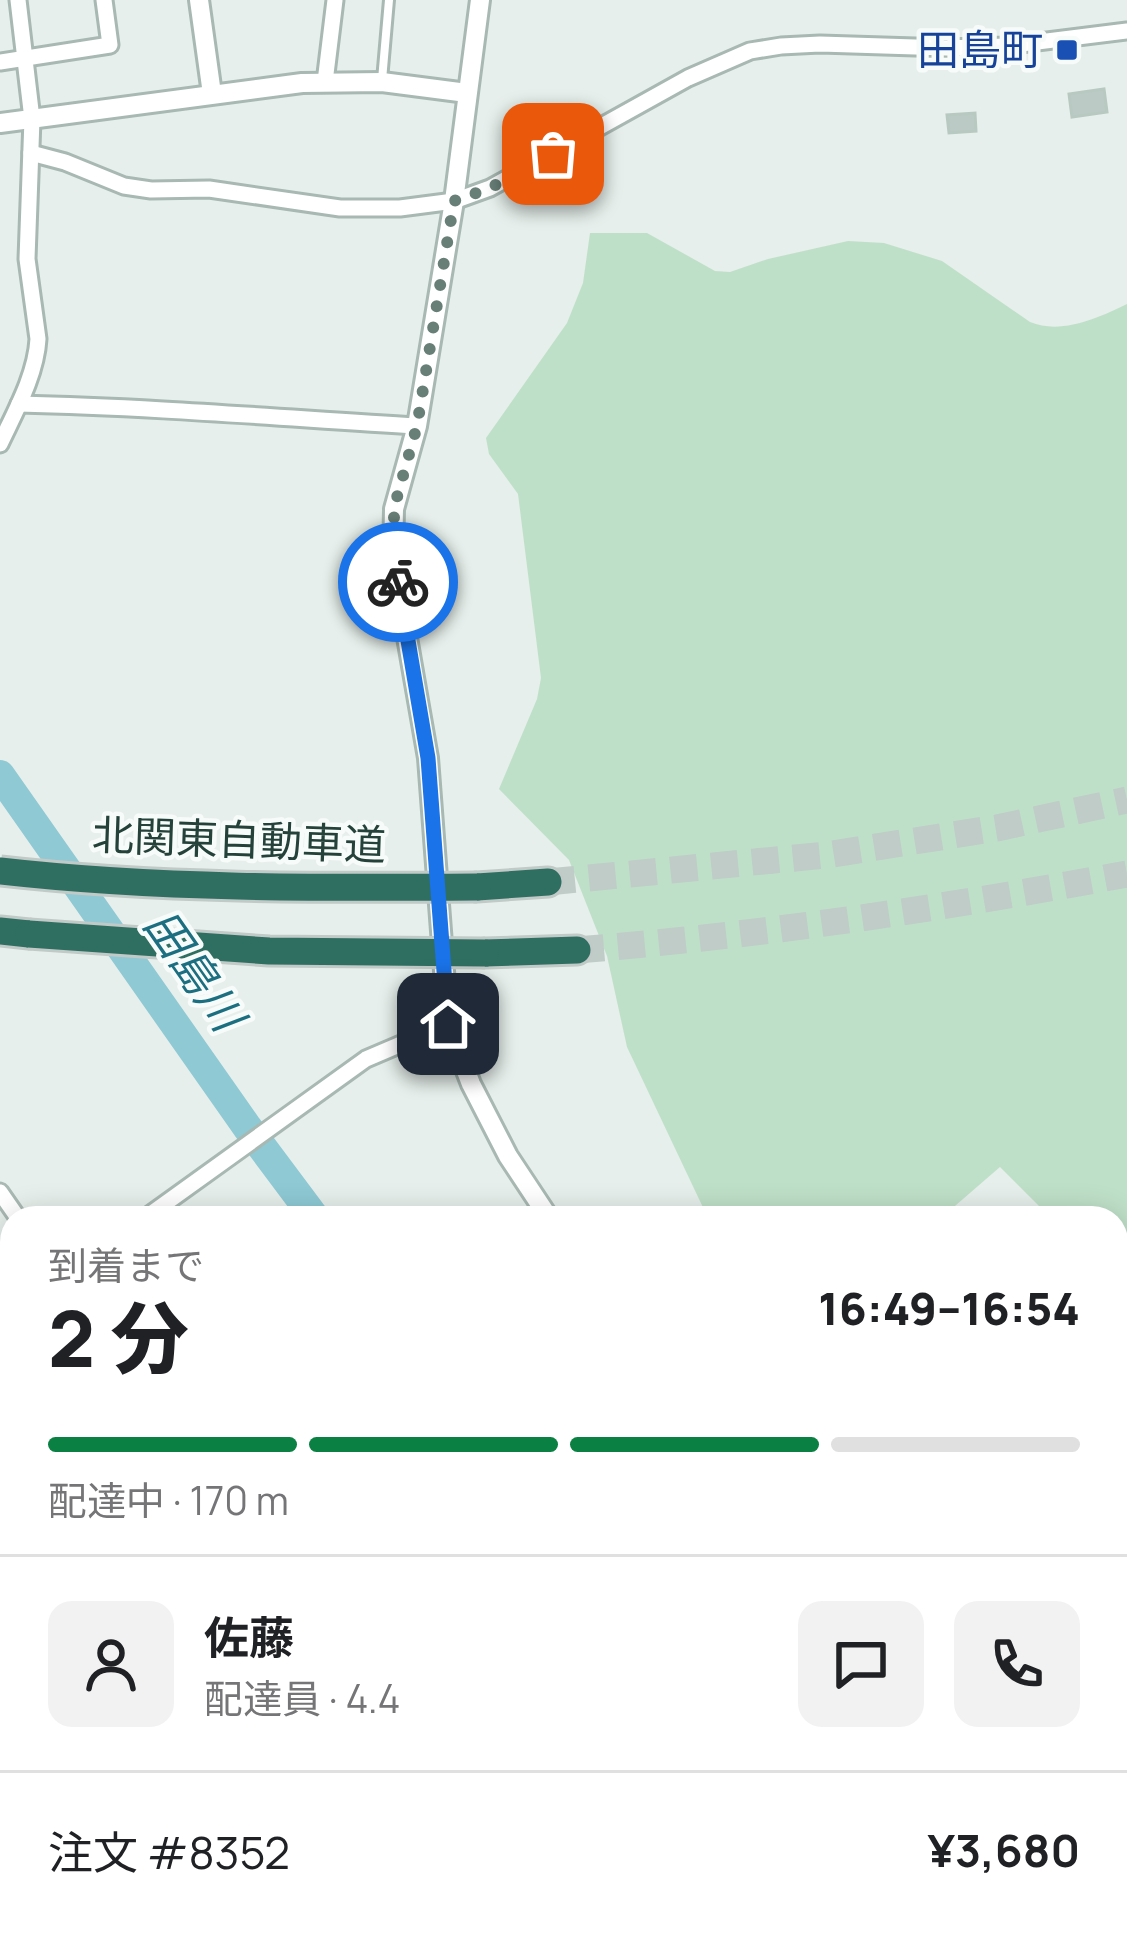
<!DOCTYPE html>
<html lang="ja">
<meta charset="utf-8">
<style>
:root{--surface:#fff;--page:#f2f2f2;--text:#202124;--muted:#757577;--line:#e0e0e0;--accent:#0b8043}
body{margin:0;font-family:Manrope,"Noto Sans JP",sans-serif;background:var(--page);color:var(--text);height:100vh;display:flex;flex-direction:column;font-size:45px;white-space:nowrap}
*{box-sizing:border-box;margin:0}
p{font-size:39px;color:var(--muted)}
.icon{flex:none;width:66px;height:66px;fill:none;stroke:currentColor;stroke-width:2;stroke-linecap:round;stroke-linejoin:round}
.map{position:relative;flex:1;overflow:hidden}
.side{position:absolute;left:0px;top:1206px;width:1128px;height:744px;display:flex;flex-direction:column;background:var(--surface);border-radius:36px 36px 0 0;box-shadow:0 6px 30px #0003}
.side>*{flex:none}
.pin{position:absolute;display:grid;place-items:center;width:102px;height:102px;color:#fff;margin:-51px;border-radius:24px;box-shadow:0 6px 18px #0006}
.courier{position:absolute;display:grid;place-items:center;width:120px;height:120px;margin:-60px;border:9px solid #1a73e8;border-radius:50%;background:#fff;color:#222;box-shadow:0 3px 15px #0007}
.headline em{font-style:normal;font-weight:800}
.headline div{display:flex;flex-direction:column-reverse}
.headline{display:flex;align-items:center;justify-content:space-between;height:204px;padding:0 48px}
h1{font-size:78px;font-weight:800;line-height:90px}
.bar{display:grid;grid-template-columns:repeat(4,1fr);gap:18px 12px;align-content:center;height:144px;padding:0 48px}
.bar i{height:15px;border-radius:9px;background:var(--line)}
.bar .current{background:var(--accent)}
.bar p{grid-column:span 4}
.line{display:flex;align-items:center;gap:30px;padding:0 48px;border-top:3px solid var(--line)}
.line div{flex:1}
.round{display:grid;place-items:center;flex:none;width:126px;height:126px;border-radius:24px;background:var(--page)}
.map>svg:first-child{display:block}
.green{fill:#bfe0c8}
.lines{fill:none;stroke-linecap:round;stroke-linejoin:round}
.river{stroke:#8ec9d4;stroke-width:30}
.building{fill:#bbcac4;stroke:#b8c9c2;stroke-width:3}
.motorway-tunnel{stroke:#bfccc8;stroke-width:27;stroke-dasharray:27 14;stroke-linecap:butt}
.service-casing{stroke:#a8b8b2;stroke-width:14}
.minor-casing{stroke:#a8b8b2;stroke-width:21}
.tertiary-casing{stroke:#a8b8b2;stroke-width:24}
.motorway-casing{stroke:#c2cac8;stroke-width:33}
.service{stroke:#fff;stroke-width:8}
.minor{stroke:#fff;stroke-width:15}
.tertiary{stroke:#fff;stroke-width:18}
.motorway{stroke:#2f6f62;stroke-width:27}
.motorway-bridge-casing{stroke:#c2cac8;stroke-width:33;stroke-linecap:butt}
.motorway-bridge{stroke:#2f6f62;stroke-width:27}
.done{stroke:#687f78;stroke-width:12;stroke-dasharray:0 21.6}
.route{stroke:#1a73e8;stroke-width:15}
.transit-dot{fill:#1a4fb4;stroke:#f7fbf9;stroke-width:4.5}
.labels{text-anchor:middle;stroke-width:9;stroke-linejoin:round;paint-order:stroke}
.transit-label{font-size:42px;fill:#164399;stroke:#f7fbf9;text-anchor:end}
.street-label{font-size:42px;fill:#24423a;stroke:#f7fbf9}
.water-label{font-size:45px;font-style:italic;fill:#1c6f80;stroke:#f7fbf9}
</style>
<div class="map">
<svg width="1127" height="1950" viewBox="0 0 1127 1950">
<rect width="100%" height="100%" fill="#e6efeb"/>
<g class="green">
<path d="M 590,233 L 647,233 L 715,271 L 730,272 L 768,259 L 848,241 L 884,243 L 942,261 L 1030,322 C 1061,335 1098,318 1127,304 L 1127,1302 L 1116,1287 L 1116,1218 L 1051,1218 L 1000,1167 L 941,1218 L 708,1218 L 627,1047 L 607,956 L 569,860 L 499,789 L 537,699 L 541,678 L 518,494 L 489,454 L 486,438 L 567,323 L 583,283 Z"/>
<polygon points="0,1456 12,1456 12,1738 0,1739"/>
</g>
<g class="lines">
<g class="river">
<polyline points="0,775 247,1127 315,1218"/>
<polyline points="1034,1938 1043,1950"/>
</g>
</g>
<g class="building">
<polygon points="1104,89 1107,112 1072,117 1069,94"/>
<polygon points="975,113 976,131 949,133 947,115"/>
</g>
<g class="lines">
<g class="motorway-tunnel">
<polyline points="548,882 826,855 997,828 1127,800"/>
<path d="M 577,950 C 762,935 945,908 1127,874"/>
</g>
<g class="service-casing">
<polyline id="service" points="382,80 389,0"/>
</g>
<g class="minor-casing">
<g id="minor">
<polyline points="0,62 110,45 104,0"/>
<polyline points="325,82 335,0"/>
<polyline points="31,153 65,162 124,186 151,190 209,189 340,208 400,208 454,201 490,188 688,78 750,51 781,46 820,44 947,48 1006,46 1127,31"/>
<path d="M 19,404 C 152,407 284,418 417,426"/>
<path d="M 0,444 C 15,412 36,375 38,339 L 27,259 L 32,119 L 18,0"/>
<polyline points="0,1192 18,1218"/>
<polyline points="145,1218 366,1059 448,1024"/>
<polyline points="0,1322 12,1313"/>
<polyline points="0,1386 12,1390"/>
<polyline points="0,1843 12,1839"/>
<polyline points="441,1938 445,1950"/>
<polyline points="857,1938 858,1950"/>
<polyline points="619,1950 620,1938"/>
</g>
</g>
<g class="tertiary-casing">
<g id="tertiary">
<polyline points="199,0 212,94"/>
<polyline points="480,0 454,201 417,426 394,509 393,557 428,758 448,1024 471,1084 508,1156 549,1218"/>
<polyline points="0,123 302,83 382,82 467,93"/>
<polyline points="1116,1700 1127,1711"/>
</g>
</g>
<g class="motorway-casing">
<g id="motorway">
<polyline points="477,887 548,882"/>
<polyline points="0,931 29,934"/>
<polyline points="485,953 577,950"/>
</g>
</g>
<use href="#service" class="service"/>
<use href="#minor" class="minor"/>
<use href="#tertiary" class="tertiary"/>
<use href="#motorway" class="motorway"/>
<g class="motorway-bridge-casing">
<g id="motorway-bridge">
<path d="M 0,871 C 158,889 318,888 477,887"/>
<polyline points="29,934 269,951 485,953"/>
</g>
</g>
<use href="#motorway-bridge" class="motorway-bridge"/>
</g>
<g class="lines">
<polyline class="done" points="398,582 394,557 394,508 417,426 454,201 490,188 553,154"/>
<polyline class="route" points="398,582 428,758 448,1024"/>
</g>
<rect class="transit-dot" x="1055" y="38" width="24" height="24" rx="6"/>
<g class="labels">
<g class="transit-label">
<text x="1043" y="65">田島町</text>
</g>
<g class="street-label">
<text transform="translate(239 840) rotate(2)" y="15">北関東自動車道</text>
</g>
<g class="water-label">
<text transform="translate(194 970) rotate(55)" y="16">田島川</text>
</g>
</g>
</svg>
<div class="pin" style="left:553px;top:154px;background:#ea580c"><svg class="icon" aria-label="bag" viewBox="0 0 24 24"><path d="M5 8h14l-1 12H6zM9 8a3 3 0 0 1 6 0"/></svg></div>
<div class="pin" style="left:448px;top:1024px;background:#1f2937"><svg class="icon" aria-label="home" viewBox="0 0 24 24"><path d="M3 11l9-7 9 7M6 9v11h12V9"/></svg></div>
<div class="courier" style="left:398px;top:582px"><svg class="icon" aria-label="bike" viewBox="0 0 24 24"><circle cx="6" cy="16" r="4"/><circle cx="18" cy="16" r="4"/><path d="M6 16l4-8h5l3 8M10 8l3 8H6M13 5h3"/></svg></div>
<section class="side">
<div class="headline"><div><h1>2 分</h1><p>到着まで</p></div><em>16:49–16:54</em></div>
<div class="bar"><i class="current"></i><i class="current"></i><i class="current"></i><i></i><p>配達中 · 170 m</p></div>
<div class="line" style="height:216px"><a class="round"><svg class="icon" aria-label="person" viewBox="0 0 24 24"><circle cx="12" cy="8" r="4"/><path d="M4 21q1-7 8-7t8 7"/></svg></a><div><b>佐藤</b><p>配達員 · 4.4</p></div><a class="round"><svg class="icon" aria-label="chat" viewBox="0 0 24 24"><path d="M4 5h16v11H9l-5 4z"/></svg></a><a class="round"><svg class="icon" aria-label="phone" viewBox="0 0 24 24"><path d="M5 4h4l2 5-3 2q2 4 5 5l2-3 5 2v4C11 20 4 13 5 4z"/></svg></a></div>
<div class="line" style="height:156px"><div>注文 #8352</div><b>¥3,680</b></div>
</section>
</div>
